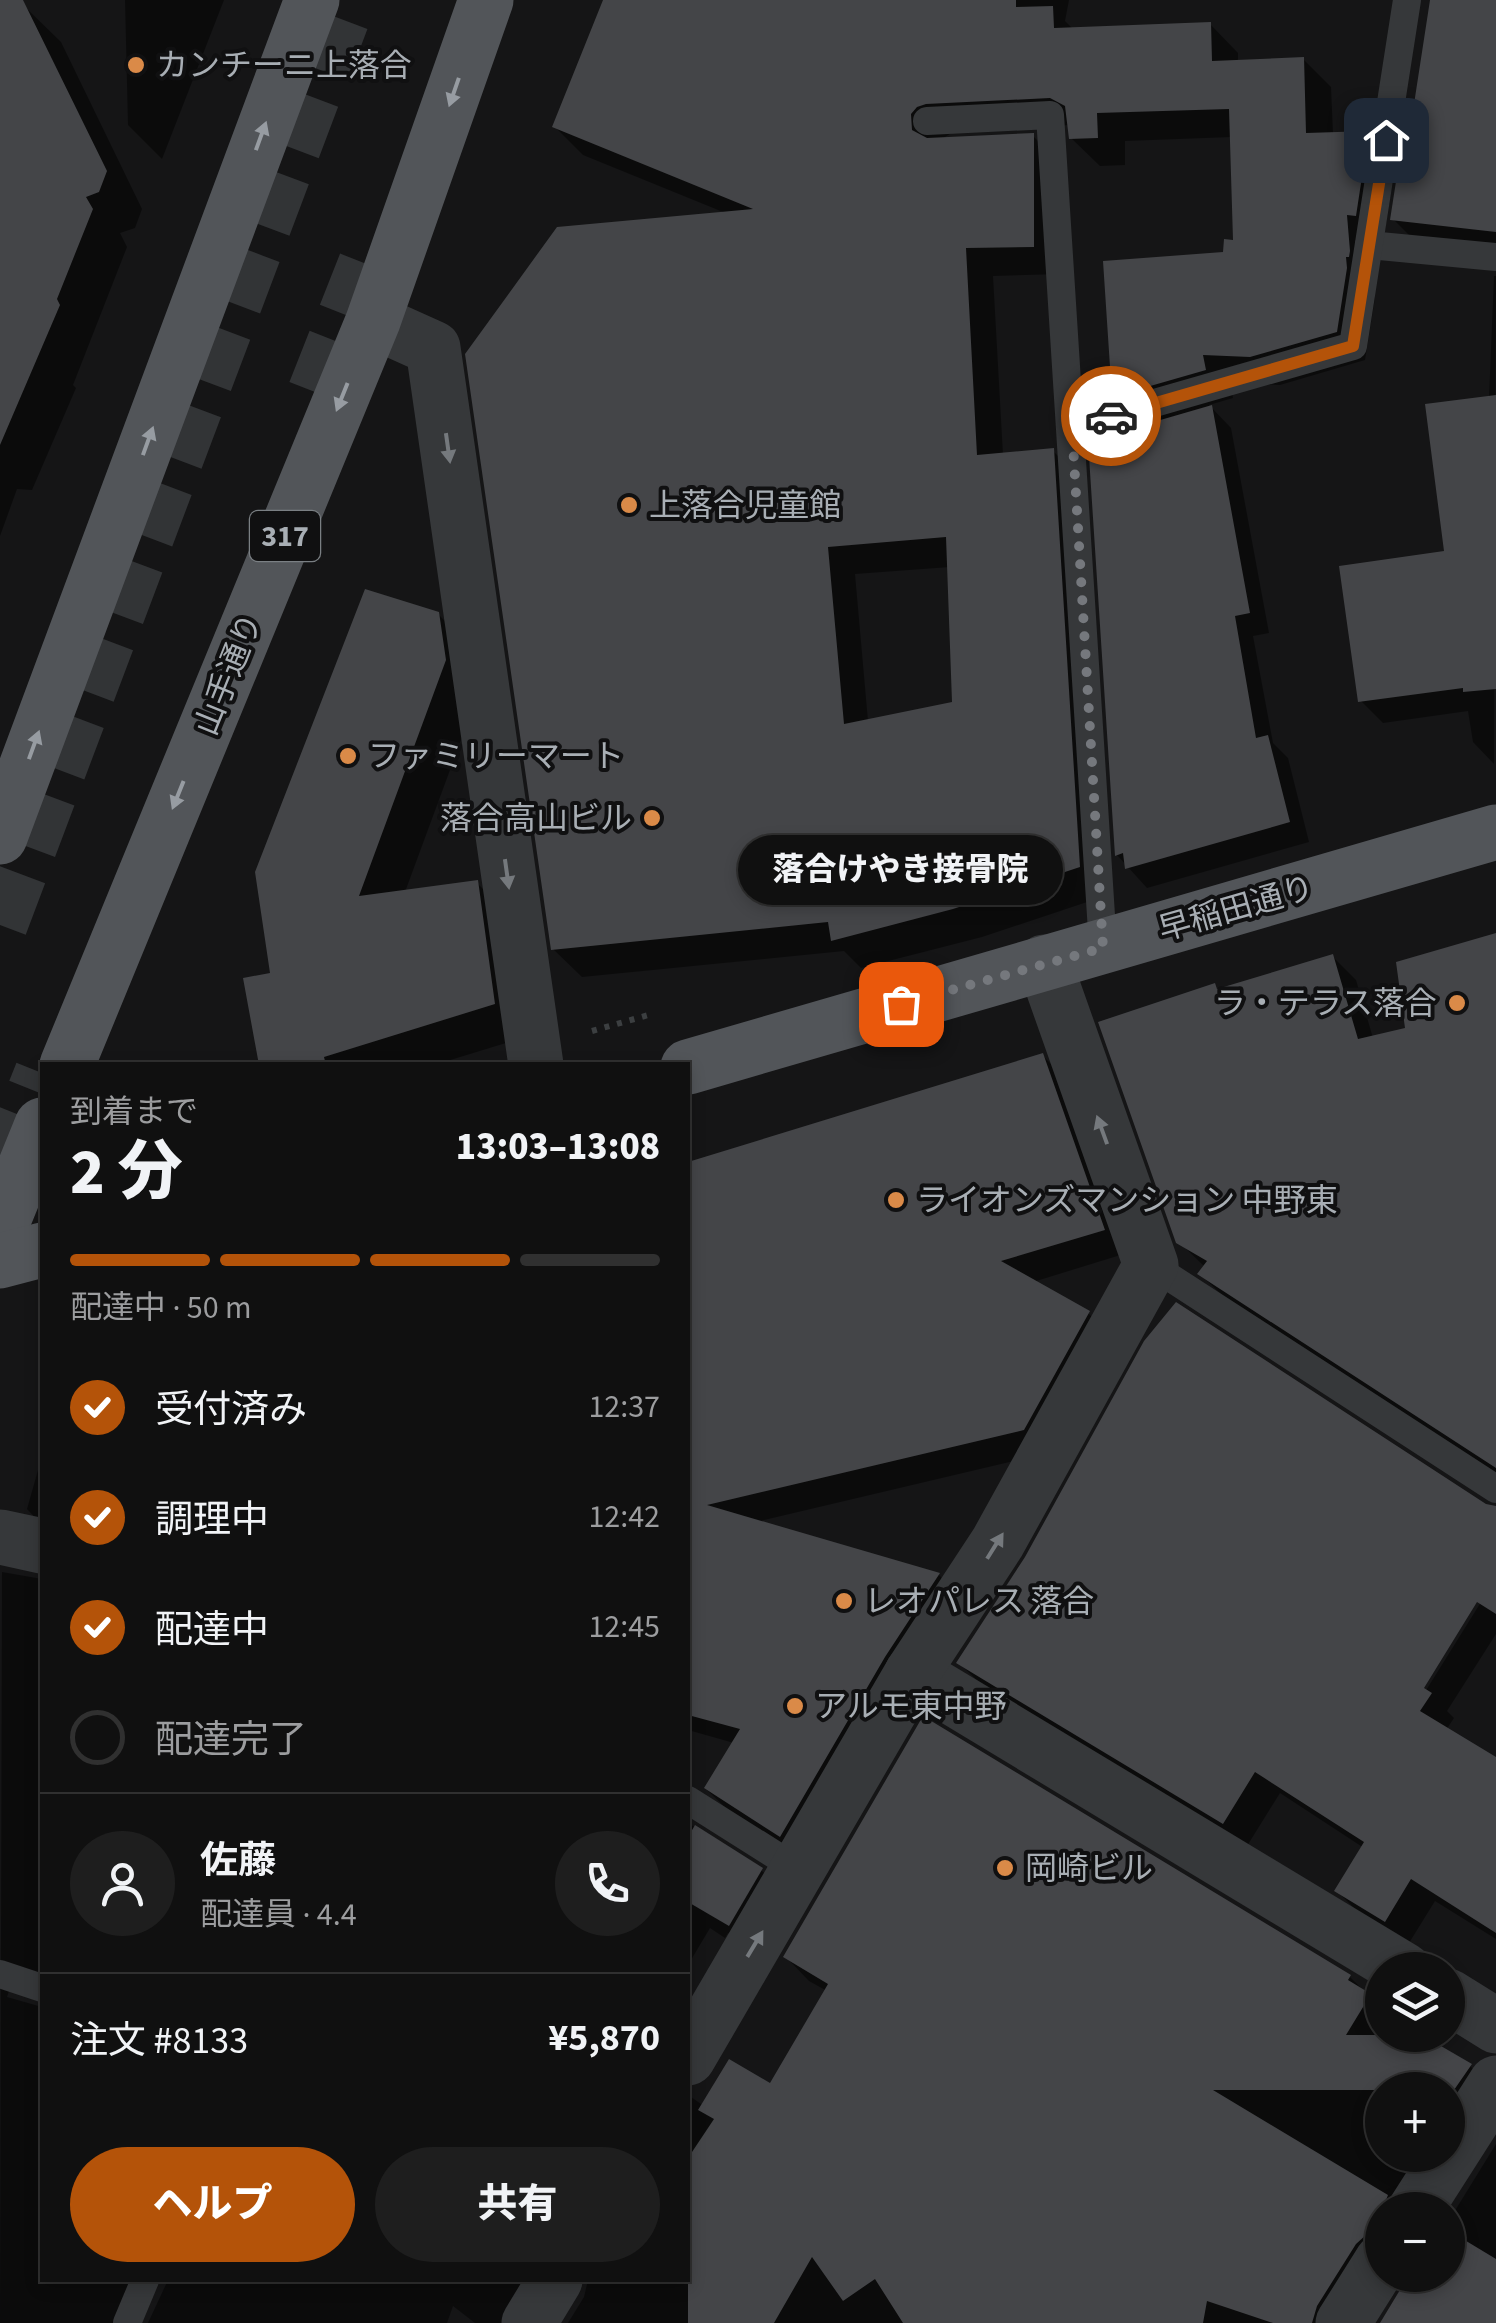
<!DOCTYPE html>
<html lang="ja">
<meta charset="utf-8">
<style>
:root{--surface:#101010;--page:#1e1e1e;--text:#f1f3f6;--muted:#9c9d9f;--line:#303030;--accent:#b45309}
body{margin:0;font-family:"Source Sans 3","Noto Sans JP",sans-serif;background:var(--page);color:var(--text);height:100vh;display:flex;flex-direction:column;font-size:38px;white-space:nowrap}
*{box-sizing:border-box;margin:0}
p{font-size:32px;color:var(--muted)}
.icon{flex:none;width:55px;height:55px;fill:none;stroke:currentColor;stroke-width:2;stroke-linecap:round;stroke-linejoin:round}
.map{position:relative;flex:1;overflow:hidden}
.drawer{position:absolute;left:40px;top:1062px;width:650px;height:1220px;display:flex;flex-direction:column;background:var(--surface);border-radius:0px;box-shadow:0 5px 15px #0003,0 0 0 2px var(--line)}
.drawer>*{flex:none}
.tools{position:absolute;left:1365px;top:1952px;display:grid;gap:20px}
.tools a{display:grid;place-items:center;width:100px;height:100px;border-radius:50%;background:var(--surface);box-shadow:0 5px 15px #0003,0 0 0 2px var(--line);font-size:50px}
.pin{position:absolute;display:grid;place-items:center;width:85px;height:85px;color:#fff;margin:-42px;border-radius:20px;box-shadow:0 5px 15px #0006}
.courier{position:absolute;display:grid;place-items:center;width:100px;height:100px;margin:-50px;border:8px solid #b45309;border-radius:50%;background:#fff;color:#222;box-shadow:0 2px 12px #0007}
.bubble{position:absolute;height:70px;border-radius:35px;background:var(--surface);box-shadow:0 5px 15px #0003,0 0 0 2px var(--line);font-size:32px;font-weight:800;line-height:70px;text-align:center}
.head em{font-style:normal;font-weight:800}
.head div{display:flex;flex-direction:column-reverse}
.head{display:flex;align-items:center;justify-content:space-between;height:170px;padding:0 30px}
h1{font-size:65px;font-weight:800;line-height:75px}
.bar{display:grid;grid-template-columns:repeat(4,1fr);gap:15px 10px;align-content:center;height:120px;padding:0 30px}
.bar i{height:12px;border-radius:8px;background:var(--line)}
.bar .on{background:var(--accent)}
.bar p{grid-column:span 4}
.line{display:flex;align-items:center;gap:25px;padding:0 30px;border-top:2px solid var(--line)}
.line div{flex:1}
.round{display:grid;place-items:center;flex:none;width:105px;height:105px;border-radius:52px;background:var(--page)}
ol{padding:0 30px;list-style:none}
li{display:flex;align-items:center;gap:30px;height:110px}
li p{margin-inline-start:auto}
li .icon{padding:10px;border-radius:50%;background:var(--accent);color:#fff;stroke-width:4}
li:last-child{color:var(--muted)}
li i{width:55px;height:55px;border:5px solid var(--line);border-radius:50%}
.action{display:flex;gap:20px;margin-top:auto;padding:20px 30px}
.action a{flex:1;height:115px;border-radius:60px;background:var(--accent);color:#fff;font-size:40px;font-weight:800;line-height:115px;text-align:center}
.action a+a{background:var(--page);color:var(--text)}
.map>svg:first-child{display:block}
.shadow{fill:#0007;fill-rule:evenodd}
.building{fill:#444548;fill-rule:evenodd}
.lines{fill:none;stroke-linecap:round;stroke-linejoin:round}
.motorway-tunnel{stroke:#323436;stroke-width:55;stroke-dasharray:55 28;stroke-linecap:butt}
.path{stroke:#3c3f41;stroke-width:6;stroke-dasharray:5 8;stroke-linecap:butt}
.service{stroke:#36383a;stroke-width:28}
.minor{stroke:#36383a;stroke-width:55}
.primary{stroke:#525559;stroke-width:55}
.oneway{fill:#979ca2}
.oneway2{fill:#75797d}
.done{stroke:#75787d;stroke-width:10;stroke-dasharray:0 18}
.route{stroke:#b45309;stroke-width:12}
.poi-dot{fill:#da8a48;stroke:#101011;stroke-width:4}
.labels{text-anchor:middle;stroke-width:8;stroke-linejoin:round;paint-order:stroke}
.shield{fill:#101011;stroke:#7a7f83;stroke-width:2.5}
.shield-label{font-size:30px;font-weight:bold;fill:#a8aeb4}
.poi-label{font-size:32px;fill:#a8aeb4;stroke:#101011;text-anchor:start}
.street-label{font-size:32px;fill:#a8aeb4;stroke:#101011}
</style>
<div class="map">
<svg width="1496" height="2323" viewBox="0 0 1496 2323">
<rect width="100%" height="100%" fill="#151516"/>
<g class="shadow">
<polygon points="0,0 13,0 23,5 61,42 142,209 135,228 120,233 127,247 73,385 76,388 32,490 17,489 0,536"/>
<polygon points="125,0 224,0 162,159 128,125"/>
<path d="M 606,0 L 1069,0 L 1065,21 L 1073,29 L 1210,24 L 1238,53 L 1238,62 L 1303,59 L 1331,87 L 1333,134 L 1368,133 L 1396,161 L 1383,243 L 1374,242 L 1377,281 L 1373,284 L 1375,298 L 1365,360 L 1280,385 L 1230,382 L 1233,398 L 1209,405 L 1231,428 L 1269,633 L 1253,636 L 1273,743 L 1288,758 L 1309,842 L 1147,888 L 1117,855 L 1146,427 L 1115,396 L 1236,242 L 1232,137 L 1125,141 L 1125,165 L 1100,166 L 1071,138 L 1070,125 L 955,131 L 940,140 L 1033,136 L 1061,164 L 1061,274 L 993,276 L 1003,455 L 1053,451 L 1081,479 L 1108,895 L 982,937 L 861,968 L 844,951 L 582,977 L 553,949 L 728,214 L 583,155 L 555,127 ZM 950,567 L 955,705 L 868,721 L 855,574 Z"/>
<polygon points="1434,0 1496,0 1496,250 1415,241 1393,219"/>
<polygon points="1494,276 1496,276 1494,764 1473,742 1468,711 1383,723 1361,701 1447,553 1489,398"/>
<polygon points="438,614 471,648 478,694 405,892 477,883 510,916 526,1037 434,1065 261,1065 273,975"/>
<polygon points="1496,936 1496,1474 1224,1297 1200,1274 1205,1267 1178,1241 1214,986 1219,991 1332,956 1356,980 1373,1038 1408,1030"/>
<polygon points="1042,1055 1066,1079 1127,1253 1033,1282 1088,1313 1112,1337 1048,1453 756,1522 939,1575 962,1599 804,1859 730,1812 706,1789 734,1743 688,1730 688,1228 706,1221"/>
<polygon points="42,1456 42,1525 27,1509"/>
<polygon points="1486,1506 1496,1507 1496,1569 1415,1697 1420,1700 1496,1578 1496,1634 1447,1711 1454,1718 1446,1730 1496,1763 1496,1939 1435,1901 1409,1943 1360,1914 1337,1891 1364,1848 1280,1793 1247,1846 983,1686 959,1663"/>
<polygon points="2,1572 42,1579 42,1985 11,1985 7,1997 42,2007 42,2280 158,2280 141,2323 0,2323"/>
<polygon points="688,1823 761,1870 785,1893 753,1948 728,1933 725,1938 710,1928 688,1965"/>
<path d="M 786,1957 L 1350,1977 L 1382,2009 L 1382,2035 L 1417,2035 L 1470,2066 L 1494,2089 L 1416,2210 L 1382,2210 L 1382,2264 L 1344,2323 L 568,2323 L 584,2297 L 588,2280 L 688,2280 L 688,2095 L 704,2106 L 771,2086 L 827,1991 L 809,1981 ZM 1382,2090 L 1448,2090 L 1448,2155 L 1382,2155 Z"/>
<polygon points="1496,2144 1496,2323 1383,2323 1412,2275 1448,2275 1448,2222"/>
<polygon points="168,2280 559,2280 530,2323 475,2323 453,2306 447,2323 148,2323"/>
</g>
<g class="building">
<polygon points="0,0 23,0 107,171 99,192 86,197 93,209 57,299 60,305 0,445"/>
<path d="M 603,0 L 1016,0 L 1016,7 L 1053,6 L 1054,28 L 1211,22 L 1212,61 L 1304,57 L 1306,133 L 1369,131 L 1356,216 L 1347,215 L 1350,251 L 1349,257 L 1346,257 L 1347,268 L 1337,332 L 1250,357 L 1203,355 L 1206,370 L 1112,397 L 1103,261 L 1223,252 L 1224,239 L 1233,240 L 1229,109 L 1097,113 L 1098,138 L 1069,139 L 1065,106 L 1050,98 L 926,104 L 917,107 L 911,114 L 912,130 L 927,138 L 1034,133 L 1034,247 L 966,248 L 977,455 L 1054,448 L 1080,867 L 953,909 L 831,941 L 828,922 L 551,950 L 465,354 L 557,227 L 753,209 L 552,127 ZM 946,537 L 952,702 L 844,724 L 828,547 Z"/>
<polygon points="1430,0 1496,0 1496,232 1390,220 1404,130 1410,130"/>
<polygon points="1496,395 1496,689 1463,692 1463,688 1358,702 1339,566 1444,551 1425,404"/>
<polygon points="1212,405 1250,613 1235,616 1256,738 1268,735 1290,822 1125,869 1123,853 1115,856 1088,441"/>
<polygon points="365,589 439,612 446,660 359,896 478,880 495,1004 324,1057 326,1065 259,1065 243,978 270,973 255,872"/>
<polygon points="1496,933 1496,1468 1197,1274 1207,1261 1176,1243 1098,1022 1215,983 1217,989 1333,954 1358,1039 1405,1028 1396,962"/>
<polygon points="1043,1053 1105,1230 1001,1261 1090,1311 1024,1430 707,1505 940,1573 885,1657 780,1837 704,1788 740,1729 688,1715 688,1162"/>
<polygon points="1176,1302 1486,1504 1496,1506 1496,1614 1477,1602 1424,1688 1432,1693 1420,1711 1496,1757 1496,1933 1411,1879 1385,1922 1334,1891 1364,1842 1255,1772 1223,1824 956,1663 1025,1557 1144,1341"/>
<polygon points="923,1716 1351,1975 1348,1980 1371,1994 1346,2035 1422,2035 1472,2064 1454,2090 1213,2090 1388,2195 1382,2210 1382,2230 1367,2234 1356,2244 1317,2306 1312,2323 1273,2323 1207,2301 1203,2323 903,2323 875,2279 843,2301 812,2257 774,2323 688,2323 688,2158 714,2119 698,2110 729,2059 770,2083 828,1984 783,1957"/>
<polygon points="695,1825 763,1868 729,1926 688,1902 688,1837"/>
<polygon points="1448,2230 1496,2259 1496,2323 1380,2323 1409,2275 1448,2275"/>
</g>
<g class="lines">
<g class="motorway-tunnel">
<polyline points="315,392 375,240"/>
<polyline points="0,925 349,0"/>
<polyline points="4,1168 42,1073"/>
</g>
<polyline class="path" points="592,1031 652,1014"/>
<g class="service">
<polyline points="927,121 1050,115 1103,947"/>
<polyline points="1369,245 1496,257"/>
<polyline points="1071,427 1353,346 1407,0"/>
<polyline points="1151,1265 1496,1489"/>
<polyline points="688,1800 799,1870"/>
<polyline points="0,1974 42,1988"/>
<polyline points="127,2323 145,2280"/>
</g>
<g class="minor">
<polyline points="373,321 433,348 536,1065"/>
<polyline points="0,1537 42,1546"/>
<polyline points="912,1673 1404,1970"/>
<polyline points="1448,1996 1496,2026"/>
<polyline points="688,2058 912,1673 998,1542 1151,1265 1044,962"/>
<polyline points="1415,2210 1496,2083"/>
<polyline points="529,2323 555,2280"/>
<polyline points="1343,2323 1382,2261"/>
</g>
<g class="primary">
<polyline points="0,837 312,0"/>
<polyline points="67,1065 373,321 486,0"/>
<polyline points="688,1067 1496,832"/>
<polyline points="0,1228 42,1125"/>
<polyline points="0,1261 42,1250"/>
</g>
</g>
<defs><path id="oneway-solid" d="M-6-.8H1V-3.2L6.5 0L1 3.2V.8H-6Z" transform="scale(2.5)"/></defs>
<g class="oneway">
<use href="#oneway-solid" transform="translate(454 92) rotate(109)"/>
<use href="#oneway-solid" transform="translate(261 136) rotate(-70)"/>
<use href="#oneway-solid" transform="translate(342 397) rotate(112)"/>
<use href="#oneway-solid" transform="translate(148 441) rotate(-70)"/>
<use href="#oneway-solid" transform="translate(34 745) rotate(-70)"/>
<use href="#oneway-solid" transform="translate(178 795) rotate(112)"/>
</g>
<g class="oneway2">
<use href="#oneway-solid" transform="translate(448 448) rotate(82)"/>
<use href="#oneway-solid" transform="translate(507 874) rotate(82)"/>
<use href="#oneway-solid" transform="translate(1102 1130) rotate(-110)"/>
<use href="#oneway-solid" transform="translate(995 1546) rotate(-58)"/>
<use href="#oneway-solid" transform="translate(755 1944) rotate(-59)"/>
</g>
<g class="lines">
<polyline class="done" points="901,1004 1103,948 1072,427 1111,416"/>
<polyline class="route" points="1111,416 1353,346 1386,140"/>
</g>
<g class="poi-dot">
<circle cx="136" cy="65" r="10"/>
<circle cx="629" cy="505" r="10"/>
<circle cx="348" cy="756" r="10"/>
<circle cx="652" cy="818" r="10"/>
<circle cx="1457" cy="1003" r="10"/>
<circle cx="896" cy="1200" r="10"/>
<circle cx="844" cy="1601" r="10"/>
<circle cx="795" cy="1706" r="10"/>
<circle cx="1005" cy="1868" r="10"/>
</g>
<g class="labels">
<rect class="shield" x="250" y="511" width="70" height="50" rx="8"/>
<g class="shield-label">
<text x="285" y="546">317</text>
</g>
<g class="poi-label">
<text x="156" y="76">カンチーニ上落合</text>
<text x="649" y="516">上落合児童館</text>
<text x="368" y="767">ファミリーマート</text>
<text x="632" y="829" text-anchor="end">落合高山ビル</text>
<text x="1437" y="1014" text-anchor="end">ラ・テラス落合</text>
<text x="916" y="1211">ライオンズマンション 中野東</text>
<text x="864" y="1612">レオパレス 落合</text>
<text x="815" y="1717">アルモ東中野</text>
<text x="1025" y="1879">岡崎ビル</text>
</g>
<g class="street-label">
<text transform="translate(228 674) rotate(-68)" y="11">山手通り</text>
<text transform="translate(1236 908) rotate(-16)" y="11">早稲田通り</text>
</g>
</g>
</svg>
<div class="tools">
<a><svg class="icon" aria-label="layers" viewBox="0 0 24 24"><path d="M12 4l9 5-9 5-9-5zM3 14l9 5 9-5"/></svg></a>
<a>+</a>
<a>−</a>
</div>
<div class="pin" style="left:901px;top:1004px;background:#ea580c"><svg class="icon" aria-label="bag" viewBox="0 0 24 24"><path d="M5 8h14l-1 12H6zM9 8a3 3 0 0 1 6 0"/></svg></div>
<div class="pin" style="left:1386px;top:140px;background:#1f2937"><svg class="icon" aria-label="home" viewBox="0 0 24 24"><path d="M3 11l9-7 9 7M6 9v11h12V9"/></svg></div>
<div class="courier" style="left:1111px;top:416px"><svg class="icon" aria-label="car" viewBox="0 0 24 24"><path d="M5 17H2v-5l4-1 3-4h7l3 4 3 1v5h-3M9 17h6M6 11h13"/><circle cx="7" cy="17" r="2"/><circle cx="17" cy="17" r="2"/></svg></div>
<div class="bubble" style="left:738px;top:835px;width:325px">落合けやき接骨院</div>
<section class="drawer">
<div class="head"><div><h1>2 分</h1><p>到着まで</p></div><em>13:03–13:08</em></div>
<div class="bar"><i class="on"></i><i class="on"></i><i class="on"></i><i></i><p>配達中 · 50 m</p></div>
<ol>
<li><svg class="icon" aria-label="check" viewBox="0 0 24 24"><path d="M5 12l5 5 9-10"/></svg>受付済み<p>12:37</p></li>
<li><svg class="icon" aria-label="check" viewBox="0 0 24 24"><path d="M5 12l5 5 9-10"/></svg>調理中<p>12:42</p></li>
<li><svg class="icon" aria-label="check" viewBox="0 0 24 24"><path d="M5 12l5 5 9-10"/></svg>配達中<p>12:45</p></li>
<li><i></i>配達完了</li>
</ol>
<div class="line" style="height:180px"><a class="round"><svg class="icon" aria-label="person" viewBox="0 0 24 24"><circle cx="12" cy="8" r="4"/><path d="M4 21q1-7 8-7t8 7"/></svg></a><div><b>佐藤</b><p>配達員 · 4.4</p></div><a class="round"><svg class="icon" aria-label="phone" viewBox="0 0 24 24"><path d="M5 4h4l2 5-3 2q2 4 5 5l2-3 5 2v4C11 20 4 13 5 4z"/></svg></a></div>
<div class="line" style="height:130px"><div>注文 #8133</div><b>¥5,870</b></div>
<div class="action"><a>ヘルプ</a><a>共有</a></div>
</section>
</div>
